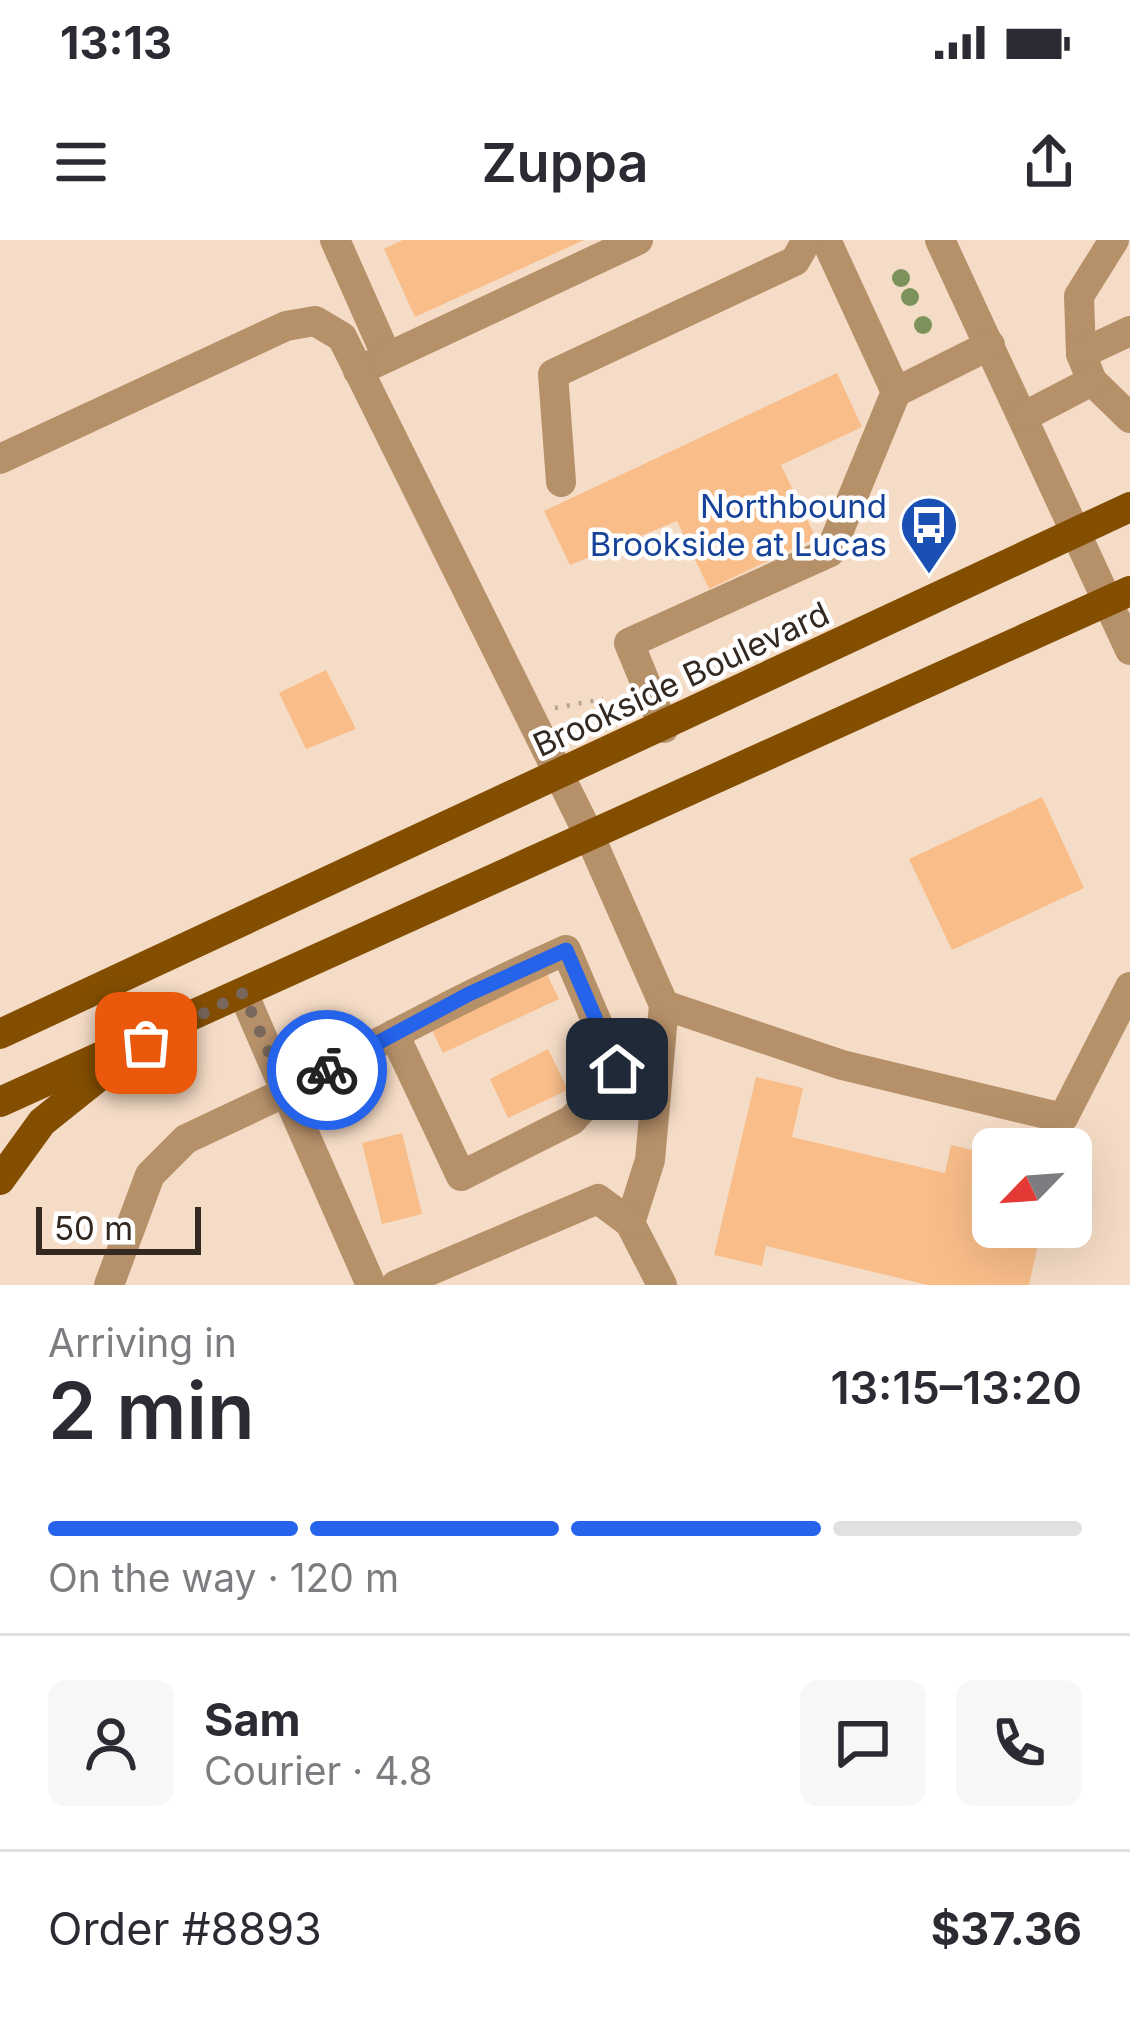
<!DOCTYPE html>
<meta charset="utf-8">
<style>
:root{--surface:#fff;--page:#f7f7f7;--text:#2b2b33;--muted:#7c7c81;--line:#e1e1e2;--accent:#2563eb}
body{margin:0;font-family:Inter,sans-serif;background:var(--page);color:var(--text);height:100vh;display:flex;flex-direction:column;font-size:45px;white-space:nowrap}
*{box-sizing:border-box;margin:0}
p{font-size:39px;color:var(--muted)}
.icon{flex:none;width:66px;height:66px;fill:none;stroke:currentColor;stroke-width:2;stroke-linecap:round;stroke-linejoin:round}
.map{position:relative;height:1045px;overflow:hidden}
.sheet{display:flex;flex-direction:column;background:var(--surface);flex:1}
.sheet>*{flex:none}
.needle{width:78px;rotate:245deg}
.tools{position:absolute;left:972px;top:888px;display:grid;gap:24px}
.tools a{display:grid;place-items:center;width:120px;height:120px;border-radius:18px;background:var(--surface);box-shadow:0 12px 48px #0002;font-size:60px}
.scale{position:absolute;left:36px;bottom:30px;width:165px;box-sizing:border-box;padding-left:12px;border:6px solid #332921;border-top:0;font-size:33px;line-height:42px;white-space:nowrap;color:#332921;-webkit-text-stroke:9px #fff;paint-order:stroke}
.pin{position:absolute;display:grid;place-items:center;width:102px;height:102px;color:#fff;margin:-51px;border-radius:24px;box-shadow:0 6px 18px #0006}
.courier{position:absolute;display:grid;place-items:center;width:120px;height:120px;margin:-60px;border:9px solid #2563eb;border-radius:50%;background:#fff;color:#222;box-shadow:0 3px 15px #0007}
.summary em{font-style:normal;font-weight:600}
.summary div{display:flex;flex-direction:column-reverse}
.summary{display:flex;align-items:center;justify-content:space-between;height:204px;padding:0 48px}
h1{font-size:78px;font-weight:600;line-height:90px}
.bar{display:grid;grid-template-columns:repeat(4,1fr);gap:18px 12px;align-content:center;height:144px;padding:0 48px}
.bar i{height:15px;border-radius:9px;background:var(--line)}
.bar .active{background:var(--accent)}
.bar p{grid-column:span 4}
.line{display:flex;align-items:center;gap:30px;padding:0 48px;border-top:3px solid var(--line)}
.line div{flex:1}
.round{display:grid;place-items:center;flex:none;width:126px;height:126px;border-radius:18px;background:var(--page)}
.status{display:flex;justify-content:space-between;align-items:center;height:84px;padding:0 60px;background:var(--surface);direction:ltr}
.status svg{height:33px;fill:currentColor}
header{display:flex;justify-content:space-between;align-items:center;height:156px;padding:0 48px;background:var(--surface);font-size:54px;font-weight:600}
.map>svg:first-child{display:block}
.building{fill:#f8bd89}
.lines{fill:none;stroke-linecap:round;stroke-linejoin:round}
.path{stroke:#b9a493;stroke-width:4.5;stroke-dasharray:3 9;stroke-linecap:butt}
.minor{stroke:#b69069;stroke-width:30}
.major{stroke:#834e00;stroke-width:30}
.tree{fill:#7b925b}
.done{stroke:#77685b;stroke-width:12;stroke-dasharray:0 21.6}
.route{stroke:#2563eb;stroke-width:15}
.labels{text-anchor:middle;stroke-width:9;stroke-linejoin:round;paint-order:stroke}
.transit-label{font-size:33px;fill:#164399;stroke:#fff;text-anchor:end}
.street-label{font-size:33px;fill:#332921;stroke:#fff}
</style>
<div class="status"><b>13:13</b><svg viewBox="0 0 49 12"><path d="M0 12V9h3v3zM5 12V6h3v6zM10 12V3h3v9zM15 12V0h3v12zM26 1h20v11H26zM47 4h2v5h-2z"/></svg></div>
<header><svg class="icon" aria-label="menu" viewBox="0 0 24 24"><path d="M4 6h16M4 12h16M4 18h16"/></svg>Zuppa<svg class="icon" aria-label="share" viewBox="0 0 24 24"><path d="M12 15V3M7 8l5-5 5 5M5 13v7h14v-7"/></svg></header>
<div class="map">
<svg width="1130" height="1045" viewBox="0 0 1130 1045">
<rect width="100%" height="100%" fill="#f5dcc6"/>
<g class="building">
<polygon points="403,0 584,0 415,77 384,9"/>
<polygon points="837,133 862,187 781,225 816,298 709,349 677,281 570,325 544,271"/>
<polygon points="326,430 356,489 306,509 279,453"/>
<polygon points="1042,557 1084,648 952,710 909,619"/>
<polygon points="547,734 559,759 443,813 431,788"/>
<polygon points="548,809 568,850 508,878 490,839"/>
<polygon points="756,837 803,848 792,897 945,933 951,905 993,915 993,987 1042,987 1029,1045 928,1045 766,1006 762,1026 714,1015"/>
<polygon points="402,893 422,974 382,984 362,903"/>
</g>
<g class="lines">
<polyline class="path" points="555,468 603,459"/>
<g class="minor">
<polyline points="335,0 387,117"/>
<polyline points="826,0 896,152"/>
<polyline points="940,0 1130,410"/>
<polyline points="1114,0 1079,56 1081,114 1092,141 1130,178"/>
<polyline points="1081,114 1130,91"/>
<polyline points="358,131 638,0"/>
<polyline points="1023,177 1092,141"/>
<polyline points="0,219 286,86 315,81 342,97 590,597 664,765 650,920 630,983 662,1045"/>
<polyline points="561,242 553,134 795,21 807,0"/>
<polyline points="664,488 629,403 830,312 896,152 990,105"/>
<polyline points="664,765 842,825 1063,878 1130,747"/>
<polyline points="109,1045 150,935 186,899 286,852 243,753"/>
<path d="M 371,1045 L 286,852 C 379,802 470,753 566,710 L 617,829 L 572,880 L 461,936 L 394,794"/>
<polyline points="396,1045 598,959 630,983"/>
</g>
<g class="major">
<polyline points="0,794 1130,267"/>
<polyline points="0,862 1130,351"/>
<polyline points="0,940 42,882 112,826"/>
</g>
</g>
<g class="tree">
<circle cx="901" cy="38" r="9"/>
<circle cx="910" cy="57" r="9"/>
<circle cx="923" cy="85" r="9"/>
</g>
<g class="lines">
<polyline class="done" points="146,803 243,753 286,851 327,830"/>
<polyline class="route" points="327,830 469,754 566,710 617,829"/>
</g>
<defs>
<g id="bus-pin" transform="scale(3)"><path d="M0 17L-7.5 6A9.5 9.5 0 1 1 7.5 6Z" fill="#1a4fb4" stroke="#fff"/><path d="M-5-6H5V4H4V6H2V4H-2V6H-4V4H-5ZM-3.5-4V0h7V-4ZM-3.5 1.2v1.5H-2V1.2ZM2 1.2v1.5H3.5V1.2Z" fill="#fff"/></g>
</defs>
<g fill-rule="evenodd">
<use href="#bus-pin" x="929" y="285"/>
</g>
<g class="labels">
<g class="transit-label">
<text x="887" y="278">Northbound<tspan x="887" dy="38">Brookside at Lucas</tspan></text>
</g>
<g class="street-label">
<text transform="translate(681 439) rotate(-25)" y="12">Brookside Boulevard</text>
</g>
</g>
</svg>
<div class="tools">
<a><svg class="needle" viewBox="-14 -14 28 28"><path d="M0-13l5 13h-10z" fill="#e53935"/><path d="M0 13l5-13h-10z" fill="#7c7c81"/></svg></a>
</div>
<div class="scale">50 m</div>
<div class="pin" style="left:146px;top:803px;background:#ea580c"><svg class="icon" aria-label="bag" viewBox="0 0 24 24"><path d="M5 8h14l-1 12H6zM9 8a3 3 0 0 1 6 0"/></svg></div>
<div class="pin" style="left:617px;top:829px;background:#1f2937"><svg class="icon" aria-label="home" viewBox="0 0 24 24"><path d="M3 11l9-7 9 7M6 9v11h12V9"/></svg></div>
<div class="courier" style="left:327px;top:830px"><svg class="icon" aria-label="bike" viewBox="0 0 24 24"><circle cx="6" cy="16" r="4"/><circle cx="18" cy="16" r="4"/><path d="M6 16l4-8h5l3 8M10 8l3 8H6M13 5h3"/></svg></div>
</div>
<section class="sheet">
<div class="summary"><div><h1>2 min</h1><p>Arriving in</p></div><em>13:15–13:20</em></div>
<div class="bar"><i class="active"></i><i class="active"></i><i class="active"></i><i></i><p>On the way · 120 m</p></div>
<div class="line" style="height:216px"><a class="round"><svg class="icon" aria-label="person" viewBox="0 0 24 24"><circle cx="12" cy="8" r="4"/><path d="M4 21q1-7 8-7t8 7"/></svg></a><div><b>Sam</b><p>Courier · 4.8</p></div><a class="round"><svg class="icon" aria-label="chat" viewBox="0 0 24 24"><path d="M4 5h16v11H9l-5 4z"/></svg></a><a class="round"><svg class="icon" aria-label="phone" viewBox="0 0 24 24"><path d="M5 4h4l2 5-3 2q2 4 5 5l2-3 5 2v4C11 20 4 13 5 4z"/></svg></a></div>
<div class="line" style="height:156px"><div>Order #8893</div><b>$37.36</b></div>
</section>
